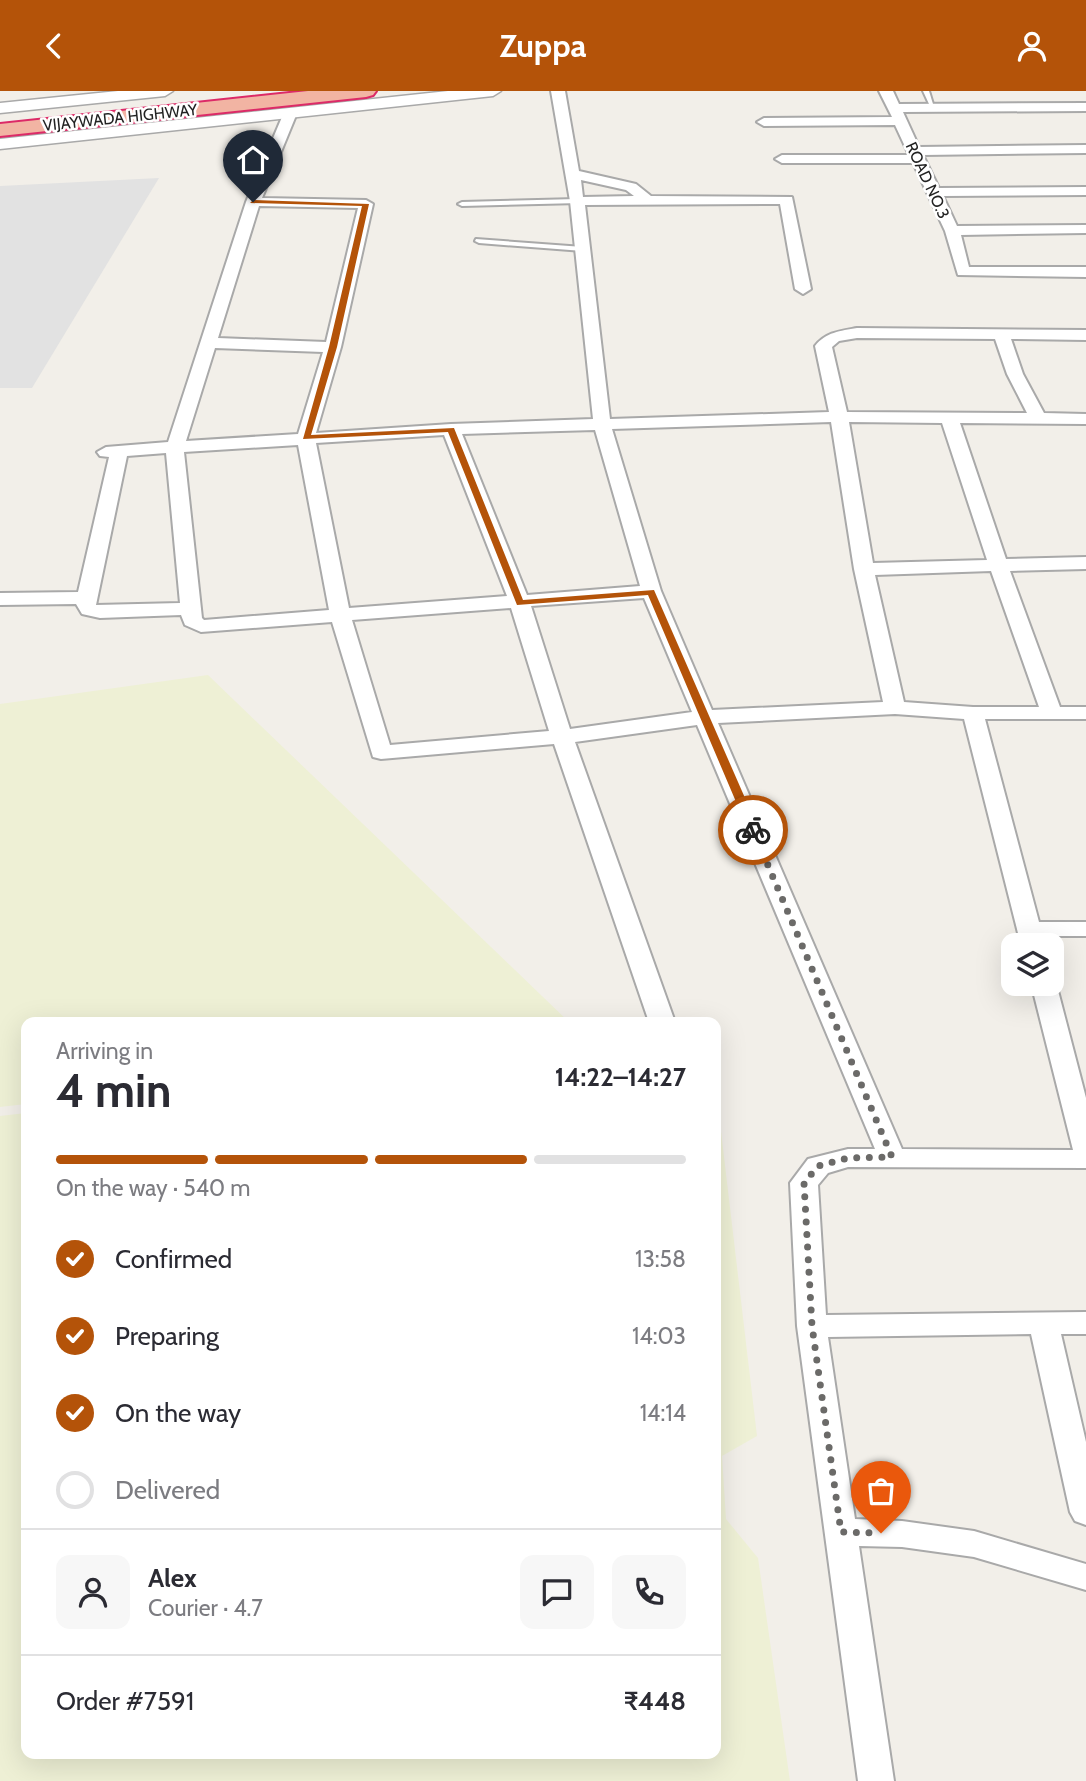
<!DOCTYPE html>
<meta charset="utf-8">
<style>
:root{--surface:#fff;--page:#f7f7f7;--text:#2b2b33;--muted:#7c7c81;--line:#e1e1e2;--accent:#b45309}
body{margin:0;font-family:Cabin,sans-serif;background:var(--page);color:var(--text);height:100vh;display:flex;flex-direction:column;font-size:26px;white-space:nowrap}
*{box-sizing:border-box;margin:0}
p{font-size:23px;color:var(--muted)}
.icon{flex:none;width:38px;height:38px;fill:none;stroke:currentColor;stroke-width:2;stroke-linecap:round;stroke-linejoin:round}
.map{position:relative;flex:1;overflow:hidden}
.drawer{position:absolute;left:21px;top:926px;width:700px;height:742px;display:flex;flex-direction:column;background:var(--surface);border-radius:14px;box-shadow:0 7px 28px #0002}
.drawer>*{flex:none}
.buttons{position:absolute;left:1001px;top:842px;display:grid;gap:14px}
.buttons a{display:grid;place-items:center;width:63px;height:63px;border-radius:14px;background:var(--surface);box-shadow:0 7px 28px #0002;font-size:35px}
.pin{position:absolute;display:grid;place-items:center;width:60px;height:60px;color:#fff;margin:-72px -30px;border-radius:50% 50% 50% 0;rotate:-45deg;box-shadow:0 0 7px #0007}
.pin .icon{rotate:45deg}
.courier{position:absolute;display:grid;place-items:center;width:70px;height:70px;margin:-35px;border:5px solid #b45309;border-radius:50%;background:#fff;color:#222;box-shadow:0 2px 9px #0007}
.overview em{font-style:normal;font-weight:800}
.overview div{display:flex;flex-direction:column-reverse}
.overview{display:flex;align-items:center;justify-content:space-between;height:119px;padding:0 35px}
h1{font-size:46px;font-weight:800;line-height:52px}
.bar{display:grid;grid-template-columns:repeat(4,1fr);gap:10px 7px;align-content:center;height:84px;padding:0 35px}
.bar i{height:9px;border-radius:5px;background:var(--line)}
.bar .on{background:var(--accent)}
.bar p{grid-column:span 4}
.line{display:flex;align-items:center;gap:18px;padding:0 35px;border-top:2px solid var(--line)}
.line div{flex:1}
.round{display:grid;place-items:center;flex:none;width:74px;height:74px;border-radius:14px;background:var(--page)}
ol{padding:0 35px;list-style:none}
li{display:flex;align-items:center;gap:21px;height:77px}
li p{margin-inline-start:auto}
li .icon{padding:7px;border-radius:50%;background:var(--accent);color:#fff;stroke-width:4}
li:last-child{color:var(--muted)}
li i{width:38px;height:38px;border:4px solid var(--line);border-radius:50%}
header{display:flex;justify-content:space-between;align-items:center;height:91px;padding:0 35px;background:var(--accent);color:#fff;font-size:32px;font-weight:800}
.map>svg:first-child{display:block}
.farmland{fill:#eef0d5}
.parking{fill:#e2e2e2}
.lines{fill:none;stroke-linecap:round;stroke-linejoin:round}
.service-casing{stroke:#a9a9a9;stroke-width:4}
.minor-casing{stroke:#a9a9a9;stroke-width:4}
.tertiary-casing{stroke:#a9a9a9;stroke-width:3}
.trunk-casing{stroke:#dc2a67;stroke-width:4}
.service{fill:#fff;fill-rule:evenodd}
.minor{fill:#fff;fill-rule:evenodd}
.tertiary{fill:#fff;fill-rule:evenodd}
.trunk{fill:#f2b4a3;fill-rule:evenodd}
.route{fill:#b45309}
.done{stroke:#6b6a68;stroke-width:7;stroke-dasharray:0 12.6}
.labels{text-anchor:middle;stroke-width:5;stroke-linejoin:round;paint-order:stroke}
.far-street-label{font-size:16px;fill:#222;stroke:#fff}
</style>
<header><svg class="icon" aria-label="back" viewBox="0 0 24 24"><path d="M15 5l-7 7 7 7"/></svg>Zuppa<svg class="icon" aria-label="person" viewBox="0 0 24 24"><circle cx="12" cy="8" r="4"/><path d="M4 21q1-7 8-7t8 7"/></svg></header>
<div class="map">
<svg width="1086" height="1690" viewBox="0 0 1086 1690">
<rect width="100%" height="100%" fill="#f2efe9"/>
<g class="farmland">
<polygon points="208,584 569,931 26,931 26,1013 0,1016 0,613"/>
<polygon points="716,998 757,1345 722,1365 726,1428 758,1467 790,1690 0,1690 0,1025 26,1022 26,1662 716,1662"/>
</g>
<polygon class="parking" points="159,87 32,297 0,297 0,95"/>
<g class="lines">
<g class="service-casing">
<g id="service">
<polygon points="923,0 929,0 933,13 929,13"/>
<polygon points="577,108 580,108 580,112 462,115 458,113 462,111"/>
<polygon points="476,148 583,156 587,158 583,160 479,152 475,150"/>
</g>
</g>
<g class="minor-casing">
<g id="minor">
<path d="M 551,0 L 565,0 L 579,80 L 636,93 L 651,105 L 792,106 L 811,198 L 803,203 L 795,198 L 780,113 L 585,114 L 610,328 L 829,321 L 815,255 C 826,241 840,240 857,237 L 1086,239 L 1086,249 L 1011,248 L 1023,283 L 1044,322 L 1086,323 L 1086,333 L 960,332 L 1006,468 L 1086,466 L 1086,478 L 1010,480 L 1060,616 L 1086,616 L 1086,628 L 985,628 L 1039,831 L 1086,831 L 1086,845 L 1043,845 L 1045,854 L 1021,854 L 964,628 L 895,623 L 718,632 L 902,1058 L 1073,1059 L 1031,892 L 1052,892 L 1052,886 L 1056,892 L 1086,1007 L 1086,1077 L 848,1076 L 828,1082 L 818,1094 L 826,1224 L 1086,1221 L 1086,1243 L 1061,1243 L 1086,1351 L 1086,1434 L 1075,1430 L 1070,1421 L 1031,1243 L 828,1246 L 855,1428 L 902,1430 L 974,1440 L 1086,1473 L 1086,1499 L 974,1466 L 902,1456 L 859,1455 L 894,1690 L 858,1690 L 797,1235 L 790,1092 L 808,1068 L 848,1058 L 875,1058 L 697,634 L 575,651 L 675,931 L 649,931 L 554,653 L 381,668 L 373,666 L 332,531 L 201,541 L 185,534 L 181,524 L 100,527 L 82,523 L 76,513 L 0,514 L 0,502 L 78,501 L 109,366 L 100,365 L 97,361 L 106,356 L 168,351 L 246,111 L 285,19 L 290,18 L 297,22 L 262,107 L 366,109 L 373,113 L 341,256 L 316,342 L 451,333 L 593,328 L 570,110 ZM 581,89 L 626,99 L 634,105 L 583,106 ZM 259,115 L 358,117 L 326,251 L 218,247 ZM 857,247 L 995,248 L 1007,283 L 1027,322 L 847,321 L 832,256 L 839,250 ZM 215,257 L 323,261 L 298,343 L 186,350 ZM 831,331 L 854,478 L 883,611 L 712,619 L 661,500 L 612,338 ZM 849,331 L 942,332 L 987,469 L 873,472 ZM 595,339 L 640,495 L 527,504 L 462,343 ZM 444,344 L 507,505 L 349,517 L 316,352 ZM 298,354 L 329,519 L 204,529 L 202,527 L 184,361 ZM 166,362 L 180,512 L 96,514 L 127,365 ZM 991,480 L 1039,616 L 973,616 L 904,611 L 875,484 ZM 644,507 L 692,621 L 570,638 L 531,515 ZM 511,517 L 549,640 L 390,654 L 352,529 Z"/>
<polygon points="879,0 893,0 899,13 1086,12 1086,20 903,21 919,56 1086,54 1086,62 923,64 939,97 1086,96 1086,104 943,105 957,135 1086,134 1086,142 961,144 969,176 1086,176 1086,186 958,184 945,140 913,72 782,72 775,68 782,64 909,64 895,34 764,35 757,31 764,27 892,26"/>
</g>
</g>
<g class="tertiary-casing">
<g id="tertiary">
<polygon points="118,0 173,0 165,5 0,22 0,12"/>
<polygon points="448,0 501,0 493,5 0,58 0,48"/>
</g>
</g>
<g class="trunk-casing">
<polygon id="trunk" points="308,0 376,0 373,4 366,6 0,45 0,33"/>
</g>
<use href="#service" class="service"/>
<use href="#minor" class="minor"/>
<use href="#tertiary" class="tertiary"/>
<use href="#trunk" class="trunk"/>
</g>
<polygon class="route" points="253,109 369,113 337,256 311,344 454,337 523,509 654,499 759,739 757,742 748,739 648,504 517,514 448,341 303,348 329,256 362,115 250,112"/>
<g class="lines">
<polyline class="done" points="753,739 892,1066 848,1067 818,1075 804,1092 812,1235 841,1441 881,1442"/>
</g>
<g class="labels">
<g class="far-street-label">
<text transform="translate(120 26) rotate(-6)" y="6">VIJAYWADA HIGHWAY</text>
<text transform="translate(928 89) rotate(65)" y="6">ROAD NO.3</text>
</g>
</g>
</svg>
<div class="buttons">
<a><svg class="icon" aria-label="layers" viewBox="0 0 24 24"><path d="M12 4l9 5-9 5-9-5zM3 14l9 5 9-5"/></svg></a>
</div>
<div class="pin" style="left:881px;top:1442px;background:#ea580c"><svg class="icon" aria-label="bag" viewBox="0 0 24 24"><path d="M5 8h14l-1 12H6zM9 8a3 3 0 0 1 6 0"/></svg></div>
<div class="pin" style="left:253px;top:111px;background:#1f2937"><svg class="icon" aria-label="home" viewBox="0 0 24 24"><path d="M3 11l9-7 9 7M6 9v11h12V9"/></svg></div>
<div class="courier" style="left:753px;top:739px"><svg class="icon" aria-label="bike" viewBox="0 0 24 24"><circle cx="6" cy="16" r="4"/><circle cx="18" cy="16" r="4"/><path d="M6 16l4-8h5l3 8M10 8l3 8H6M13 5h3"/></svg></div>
<section class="drawer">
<div class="overview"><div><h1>4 min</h1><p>Arriving in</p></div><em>14:22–14:27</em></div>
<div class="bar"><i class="on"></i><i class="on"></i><i class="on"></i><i></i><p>On the way · 540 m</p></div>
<ol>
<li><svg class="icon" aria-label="check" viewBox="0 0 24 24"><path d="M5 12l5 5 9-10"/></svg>Confirmed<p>13:58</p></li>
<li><svg class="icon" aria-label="check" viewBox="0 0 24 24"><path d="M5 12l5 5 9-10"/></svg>Preparing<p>14:03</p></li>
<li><svg class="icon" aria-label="check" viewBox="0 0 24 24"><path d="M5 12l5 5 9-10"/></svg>On the way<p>14:14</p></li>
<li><i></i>Delivered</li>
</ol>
<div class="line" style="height:126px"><a class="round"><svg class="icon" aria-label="person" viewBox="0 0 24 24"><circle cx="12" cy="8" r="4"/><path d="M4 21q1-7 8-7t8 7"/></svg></a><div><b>Alex</b><p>Courier · 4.7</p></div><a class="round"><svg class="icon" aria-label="chat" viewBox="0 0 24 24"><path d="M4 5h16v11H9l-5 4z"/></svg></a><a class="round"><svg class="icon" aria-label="phone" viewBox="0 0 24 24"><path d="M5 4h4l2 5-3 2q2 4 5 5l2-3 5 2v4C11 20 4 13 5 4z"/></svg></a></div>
<div class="line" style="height:91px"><div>Order #7591</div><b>₹448</b></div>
</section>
</div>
